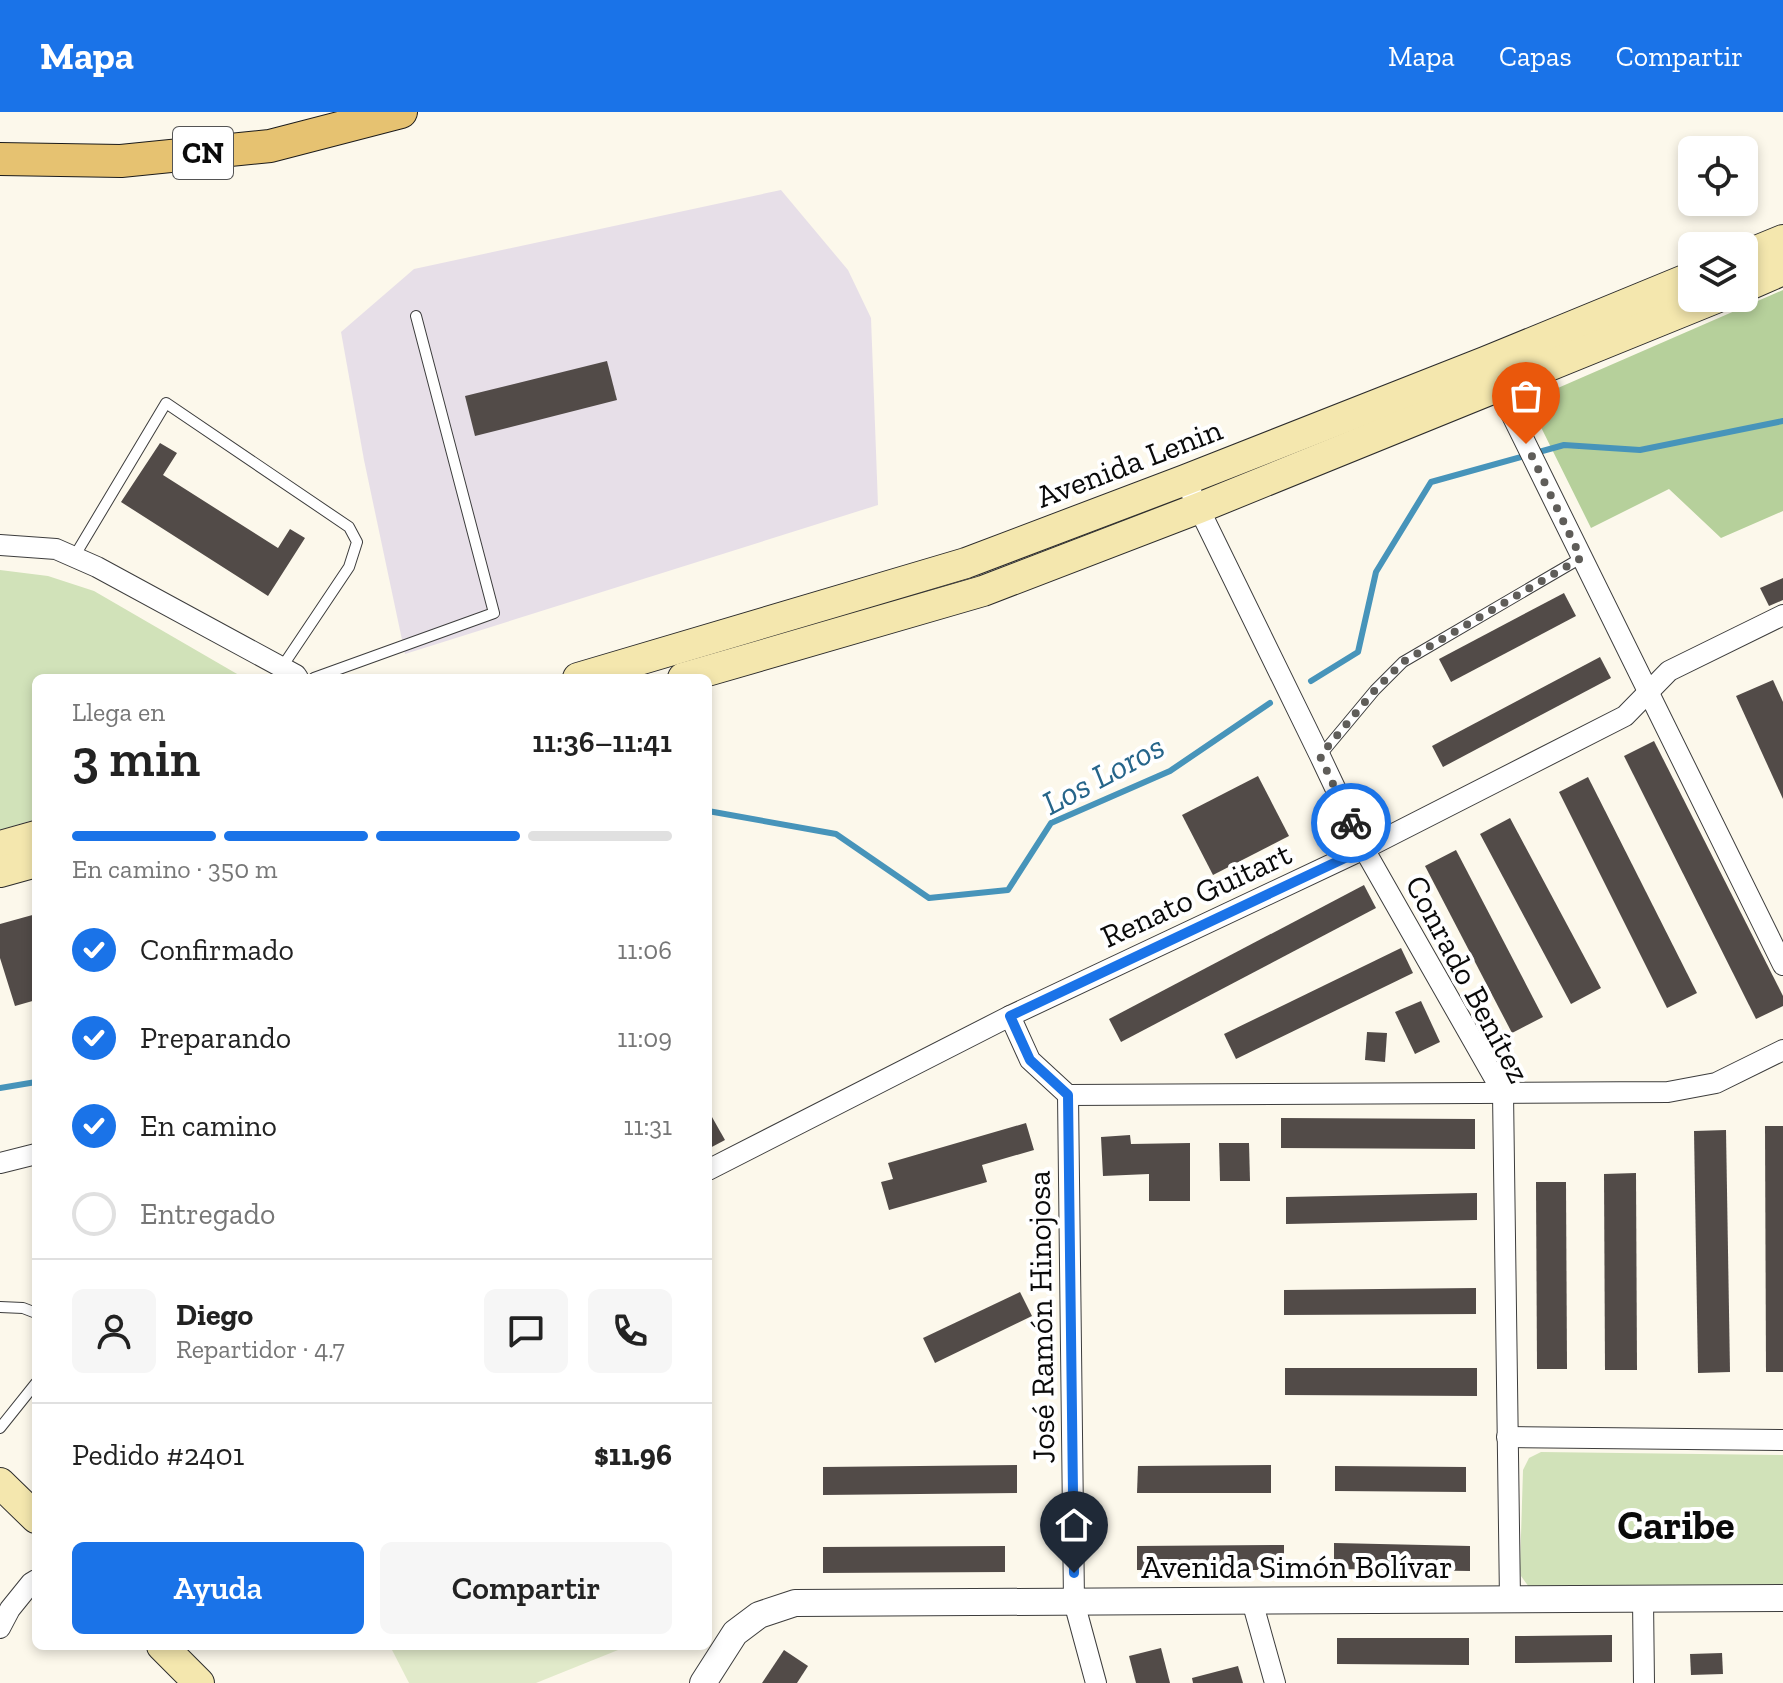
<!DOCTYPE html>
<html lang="es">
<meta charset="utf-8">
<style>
:root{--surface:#fff;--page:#f6f6f6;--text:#222;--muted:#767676;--line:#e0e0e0;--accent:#1a73e8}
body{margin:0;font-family:"Zilla Slab",serif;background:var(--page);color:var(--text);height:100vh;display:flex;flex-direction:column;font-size:30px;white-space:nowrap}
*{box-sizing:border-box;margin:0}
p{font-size:26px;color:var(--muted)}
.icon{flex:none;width:44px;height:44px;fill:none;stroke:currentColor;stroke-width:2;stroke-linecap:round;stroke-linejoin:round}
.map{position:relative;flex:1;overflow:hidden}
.panel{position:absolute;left:32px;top:562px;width:680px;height:976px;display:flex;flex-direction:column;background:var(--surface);border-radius:12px;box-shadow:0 4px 12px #0003}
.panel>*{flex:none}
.buttons{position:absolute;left:1678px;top:24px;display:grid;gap:16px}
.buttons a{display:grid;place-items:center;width:80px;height:80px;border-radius:12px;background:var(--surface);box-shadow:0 4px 12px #0003;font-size:40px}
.pin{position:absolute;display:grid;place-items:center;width:68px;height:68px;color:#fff;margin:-82px -34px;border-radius:50% 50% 50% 0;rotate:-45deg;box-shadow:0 0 8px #0007}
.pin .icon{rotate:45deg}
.courier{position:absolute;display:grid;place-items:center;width:80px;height:80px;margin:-40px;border:6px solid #1a73e8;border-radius:50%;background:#fff;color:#222;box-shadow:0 2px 10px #0007}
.overview em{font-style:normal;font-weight:600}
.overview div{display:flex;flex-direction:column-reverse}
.overview{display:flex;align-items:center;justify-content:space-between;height:136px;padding:0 40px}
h1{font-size:52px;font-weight:600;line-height:60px}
.bar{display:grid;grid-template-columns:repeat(4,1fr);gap:12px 8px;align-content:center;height:96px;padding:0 40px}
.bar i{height:10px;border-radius:6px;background:var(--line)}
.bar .selected{background:var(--accent)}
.bar p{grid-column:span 4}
.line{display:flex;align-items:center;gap:20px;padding:0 40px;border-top:2px solid var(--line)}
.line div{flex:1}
.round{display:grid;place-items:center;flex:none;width:84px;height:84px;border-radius:12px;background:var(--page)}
ol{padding:0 40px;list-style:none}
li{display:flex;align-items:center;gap:24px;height:88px}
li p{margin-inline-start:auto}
li .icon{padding:8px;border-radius:50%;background:var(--accent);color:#fff;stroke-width:4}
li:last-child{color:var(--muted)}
li i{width:44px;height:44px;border:4px solid var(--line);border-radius:50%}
.primary-button{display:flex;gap:16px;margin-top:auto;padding:16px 40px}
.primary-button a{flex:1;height:92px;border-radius:12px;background:var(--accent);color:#fff;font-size:32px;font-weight:600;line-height:92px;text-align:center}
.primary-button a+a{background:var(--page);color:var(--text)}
header{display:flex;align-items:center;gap:48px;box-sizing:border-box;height:112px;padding:0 40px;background:var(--accent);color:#fff}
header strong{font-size:38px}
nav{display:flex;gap:44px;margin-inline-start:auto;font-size:28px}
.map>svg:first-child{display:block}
.industrial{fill:#e7dfe8}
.green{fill:#d1e2b9}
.forest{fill:#b6d09b}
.pitch{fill:#e1eaca}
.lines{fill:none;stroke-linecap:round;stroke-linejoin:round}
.stream{stroke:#4794ba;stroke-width:6}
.building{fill:#524b48}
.service-casing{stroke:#3d3d3d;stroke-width:12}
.minor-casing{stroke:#3d3d3d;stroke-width:22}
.tertiary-casing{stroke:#3d3d3d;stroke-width:28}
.secondary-casing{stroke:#2c2c2c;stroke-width:32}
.primary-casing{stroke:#1b1b1b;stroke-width:34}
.service{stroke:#fff;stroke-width:10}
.minor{stroke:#fff;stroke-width:20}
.tertiary{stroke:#fff;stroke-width:26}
.secondary{stroke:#f4e7ae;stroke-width:30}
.primary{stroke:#e6c271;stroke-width:32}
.done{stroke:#5f5d59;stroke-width:8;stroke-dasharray:0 14.4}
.route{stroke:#1a73e8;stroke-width:10}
.labels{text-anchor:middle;stroke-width:8;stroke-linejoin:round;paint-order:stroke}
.shield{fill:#fff;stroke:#545454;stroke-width:2}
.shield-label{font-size:30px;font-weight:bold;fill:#0a0a0a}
.street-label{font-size:32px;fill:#0a0a0a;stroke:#fff}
.water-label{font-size:34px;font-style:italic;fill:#26658a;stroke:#fff}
.district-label{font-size:40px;font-weight:bold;fill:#0a0a0a;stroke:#fff}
</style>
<header>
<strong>Mapa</strong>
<nav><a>Mapa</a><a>Capas</a><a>Compartir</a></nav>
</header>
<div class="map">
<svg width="1783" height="1571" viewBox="0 0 1783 1571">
<rect width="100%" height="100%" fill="#fcf8eb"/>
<polygon class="industrial" points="781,78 848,158 871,206 878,393 405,542 364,348 341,220 414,157"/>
<g class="green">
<polygon points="0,458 48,464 94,479 244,566 36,566 36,707 0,718"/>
<polygon points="1541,1340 1783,1343 1783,1477 1529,1475 1521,1464 1520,1457 1523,1358 1529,1346"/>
</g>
<polygon class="forest" points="1783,178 1783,399 1721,426 1669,377 1591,416 1528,289"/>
<polygon class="pitch" points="390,1534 628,1534 536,1571 409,1571"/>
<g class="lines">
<g class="stream">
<polyline points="1311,569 1358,540 1376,460 1431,370 1564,333 1640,338 1783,309"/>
<polyline points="708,699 836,722 929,786 1008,778 1051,711 1170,659 1270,591"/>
<polyline points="0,976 36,970"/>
</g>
</g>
<g class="building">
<polygon points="607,249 617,288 475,324 465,284"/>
<polygon points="160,331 177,341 163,363 278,436 290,417 305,426 268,484 121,390"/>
<polygon points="1783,466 1783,488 1769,494 1760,476"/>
<polygon points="1564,481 1576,504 1451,570 1439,547"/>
<polygon points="1600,545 1611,566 1443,655 1432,634"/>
<polygon points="1773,568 1783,590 1783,687 1736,584"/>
<polygon points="1654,629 1783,884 1783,894 1756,907 1624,644"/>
<polygon points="1258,664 1289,724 1213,763 1182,703"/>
<polygon points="1588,665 1697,881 1667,896 1559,680"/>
<polygon points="1510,706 1601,876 1571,892 1480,722"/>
<polygon points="1456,738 1543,905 1512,921 1425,754"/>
<polygon points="1364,773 1376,796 1121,930 1109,907"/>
<polygon points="36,802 36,888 15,894 0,846 0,812"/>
<polygon points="1401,836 1413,861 1236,947 1224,922"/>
<polygon points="1421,889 1440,930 1415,942 1395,900"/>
<polygon points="1367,920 1387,921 1385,950 1365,948"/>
<polygon points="708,998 725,1028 708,1037"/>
<polygon points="1281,1006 1475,1007 1475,1037 1281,1036"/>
<polygon points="1026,1011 1034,1038 982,1053 987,1070 889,1098 881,1070 893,1067 888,1051"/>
<polygon points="1765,1014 1783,1014 1783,1260 1766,1260"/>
<polygon points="1726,1018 1730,1260 1698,1261 1694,1019"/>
<polygon points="1130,1023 1131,1032 1190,1031 1190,1089 1149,1089 1149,1062 1103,1064 1101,1025"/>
<polygon points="1219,1031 1249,1031 1250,1069 1220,1069"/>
<polygon points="1636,1061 1637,1258 1605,1258 1604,1062"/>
<polygon points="1536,1070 1566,1070 1567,1257 1537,1257"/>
<polygon points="1477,1081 1477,1108 1286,1112 1286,1085"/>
<polygon points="1476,1176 1476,1202 1284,1203 1284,1178"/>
<polygon points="1020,1180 1032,1204 935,1251 923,1226"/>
<polygon points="1285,1256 1477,1256 1477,1284 1285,1283"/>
<polygon points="1017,1353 1017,1381 823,1383 823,1355"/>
<polygon points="1271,1353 1271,1381 1137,1381 1138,1354"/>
<polygon points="1335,1354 1466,1355 1466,1380 1335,1379"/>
<polygon points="1334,1431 1470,1434 1470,1459 1334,1457"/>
<polygon points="1284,1433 1284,1458 1137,1458 1137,1434"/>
<polygon points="1005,1434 1005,1460 823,1461 823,1435"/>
<polygon points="1612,1523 1612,1550 1515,1551 1515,1524"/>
<polygon points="1337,1526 1469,1526 1469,1553 1337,1552"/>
<polygon points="1161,1536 1170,1571 1136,1571 1129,1544"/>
<polygon points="784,1538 808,1554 797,1571 762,1571"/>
<polygon points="1722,1541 1723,1562 1691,1563 1690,1542"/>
<polygon points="1238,1554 1243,1571 1193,1571 1192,1566"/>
</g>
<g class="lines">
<g class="service-casing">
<g id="service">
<polyline points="74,445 166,291 349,415 357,430 349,455 282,555"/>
<polyline points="314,566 494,501 416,204"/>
<polyline points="1320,644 1375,578 1403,550 1581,446"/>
<polyline points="0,1195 23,1196 36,1201"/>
<polyline points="0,1316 36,1271"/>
</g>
</g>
<g class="minor-casing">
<g id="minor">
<polyline points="1493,265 1783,853"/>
<polyline points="1185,368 1320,644 1364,737 1503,981 1510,1488"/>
<polyline points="0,433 56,437 97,455 296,563 298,566"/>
<polyline points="1010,904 1030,948 1068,983 1074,1490 1096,1571"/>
<polyline points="1068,983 1668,980 1716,971 1783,938"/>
<polyline points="0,1051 36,1042"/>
<polyline points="708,1058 1010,904 1364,737 1625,604 1669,559 1783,503"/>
<polyline points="1507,1325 1783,1328"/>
<polyline points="1643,1488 1644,1571"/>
<polyline points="1252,1489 1275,1571"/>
<polyline points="0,1516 10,1497 31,1471 36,1468"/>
</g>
</g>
<g class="tertiary-casing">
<polyline id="tertiary" points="703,1571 735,1521 759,1503 795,1491 1783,1486"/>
</g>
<g class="secondary-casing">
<g id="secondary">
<polyline points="1744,144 1783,128"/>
<polyline points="1744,175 1783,158"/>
<polyline points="578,566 966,451 1185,368 1485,250 1692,165"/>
<polyline points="683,566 983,479 1199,396 1716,186"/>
<polyline points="0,734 36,724"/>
<polyline points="0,760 36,750"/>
<polyline points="0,1371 36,1406"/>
<polyline points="162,1534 199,1571"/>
</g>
</g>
<g class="primary-casing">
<polyline id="primary" points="0,47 121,49 270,34 401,0"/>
</g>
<use href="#service" class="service"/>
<use href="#minor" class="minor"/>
<use href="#tertiary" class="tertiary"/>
<use href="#secondary" class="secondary"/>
<use href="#primary" class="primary"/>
</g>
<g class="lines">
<polyline class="done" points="1351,711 1320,644 1375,578 1403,550 1581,446 1526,332"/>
<polyline class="route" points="1074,1461 1068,983 1030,948 1010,904 1364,737 1351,711"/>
</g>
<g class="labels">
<rect class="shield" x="173" y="15" width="60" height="52" rx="6"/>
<g class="shield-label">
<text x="203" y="51">CN</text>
</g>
<g class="street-label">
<text transform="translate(1129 351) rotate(-21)" y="11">Avenida Lenin</text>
<text transform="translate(1196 783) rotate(-25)" y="11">Renato Guitart</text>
<text transform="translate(1468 867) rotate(62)" y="11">Conrado Benítez</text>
<text transform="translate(1041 1205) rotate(-91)" y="11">José Ramón Hinojosa</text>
<text x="1297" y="1466">Avenida Simón Bolívar</text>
</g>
<g class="water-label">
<text transform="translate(1103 662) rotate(-28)" y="12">Los Loros</text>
</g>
<g class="district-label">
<text x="1676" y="1427">Caribe</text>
</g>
</g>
</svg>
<div class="buttons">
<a><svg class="icon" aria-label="locate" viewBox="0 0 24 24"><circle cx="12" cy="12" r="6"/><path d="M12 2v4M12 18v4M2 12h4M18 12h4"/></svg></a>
<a><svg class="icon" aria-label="layers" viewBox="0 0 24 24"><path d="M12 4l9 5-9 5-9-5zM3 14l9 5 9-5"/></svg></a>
</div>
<div class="pin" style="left:1526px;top:332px;background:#ea580c"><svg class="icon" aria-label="bag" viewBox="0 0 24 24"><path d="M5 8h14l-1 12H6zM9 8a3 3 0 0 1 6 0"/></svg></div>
<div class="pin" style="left:1074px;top:1461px;background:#1f2937"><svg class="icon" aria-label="home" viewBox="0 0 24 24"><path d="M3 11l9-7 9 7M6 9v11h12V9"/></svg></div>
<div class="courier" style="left:1351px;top:711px"><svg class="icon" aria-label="bike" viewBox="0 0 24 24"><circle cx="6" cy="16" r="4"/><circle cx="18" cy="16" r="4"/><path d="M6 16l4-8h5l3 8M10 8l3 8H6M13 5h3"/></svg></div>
<section class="panel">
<div class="overview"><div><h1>3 min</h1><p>Llega en</p></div><em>11:36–11:41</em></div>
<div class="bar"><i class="selected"></i><i class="selected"></i><i class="selected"></i><i></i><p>En camino · 350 m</p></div>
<ol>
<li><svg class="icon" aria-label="check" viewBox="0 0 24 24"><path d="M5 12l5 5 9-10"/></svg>Confirmado<p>11:06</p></li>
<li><svg class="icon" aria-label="check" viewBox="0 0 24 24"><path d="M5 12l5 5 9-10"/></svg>Preparando<p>11:09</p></li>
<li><svg class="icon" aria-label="check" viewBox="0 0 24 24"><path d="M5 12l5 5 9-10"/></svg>En camino<p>11:31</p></li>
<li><i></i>Entregado</li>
</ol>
<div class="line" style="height:144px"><a class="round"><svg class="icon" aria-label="person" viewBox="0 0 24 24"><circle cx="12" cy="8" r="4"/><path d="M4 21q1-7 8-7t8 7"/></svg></a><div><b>Diego</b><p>Repartidor · 4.7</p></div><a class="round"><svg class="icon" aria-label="chat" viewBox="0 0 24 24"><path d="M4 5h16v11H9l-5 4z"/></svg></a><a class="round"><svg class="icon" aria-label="phone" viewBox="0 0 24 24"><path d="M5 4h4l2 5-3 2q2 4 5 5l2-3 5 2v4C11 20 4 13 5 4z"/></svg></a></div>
<div class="line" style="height:104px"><div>Pedido #2401</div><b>$11.96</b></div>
<div class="primary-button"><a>Ayuda</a><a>Compartir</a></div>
</section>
</div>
